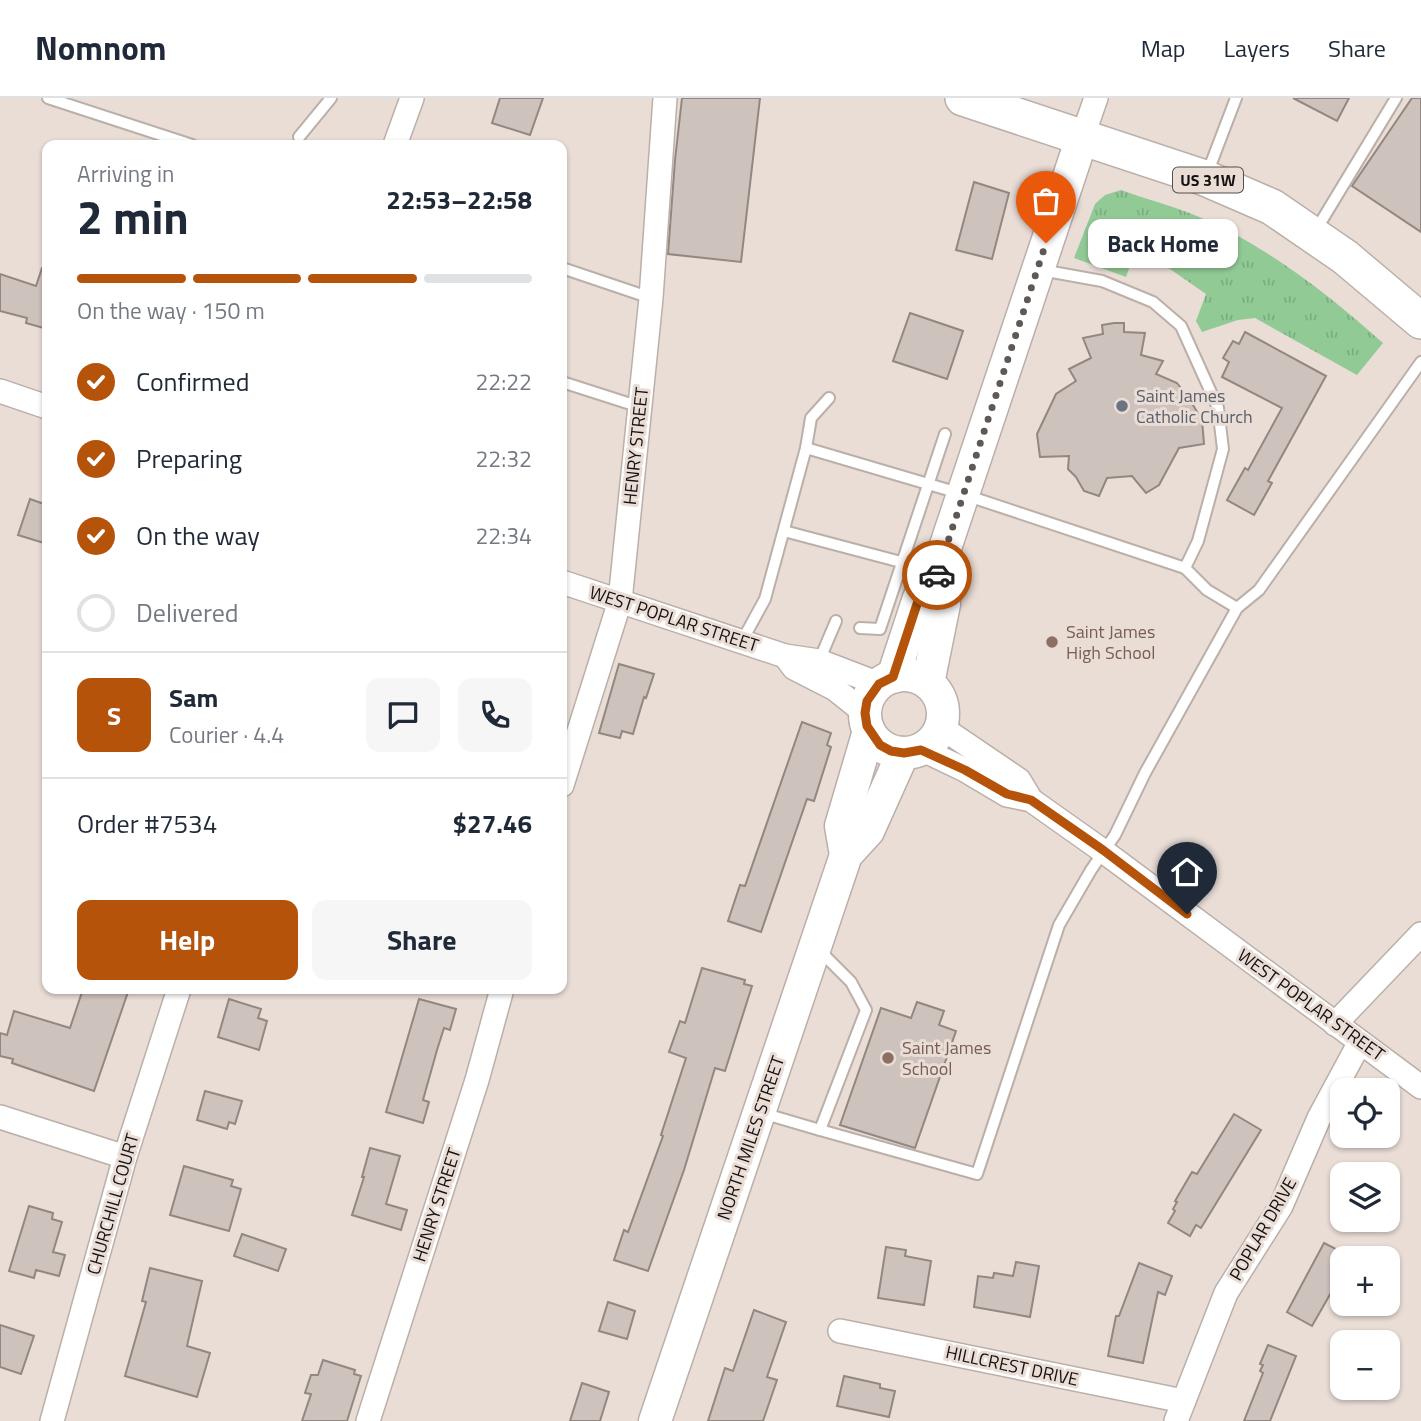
<!DOCTYPE html>
<meta charset="utf-8">
<style>
:root{--surface:#fff;--page:#f6f6f7;--text:#1f2937;--muted:#747a83;--line:#e0e1e3;--accent:#b45309}
body{margin:0;font-family:"Titillium Web",sans-serif;background:var(--page);color:var(--text);height:100vh;display:flex;flex-direction:column;font-size:26px;white-space:nowrap}
*{box-sizing:border-box;margin:0}
p{font-size:23px;color:var(--muted)}
.icon{flex:none;width:38px;height:38px;fill:none;stroke:currentColor;stroke-width:2;stroke-linecap:round;stroke-linejoin:round}
.map{position:relative;flex:1;overflow:hidden}
.panel{position:absolute;left:42px;top:42px;width:525px;height:854px;display:flex;flex-direction:column;background:var(--surface);border-radius:14px;box-shadow:0 2px 5px #0004}
.panel>*{flex:none}
.fabs{position:absolute;left:1330px;top:980px;display:grid;gap:14px}
.fabs a{display:grid;place-items:center;width:70px;height:70px;border-radius:14px;background:var(--surface);box-shadow:0 2px 5px #0004;font-size:35px}
.pin{position:absolute;display:grid;place-items:center;width:60px;height:60px;color:#fff;margin:-72px -30px;border-radius:50% 50% 50% 0;rotate:-45deg;box-shadow:0 0 7px #0007}
.pin .icon{rotate:45deg}
.courier{position:absolute;display:grid;place-items:center;width:70px;height:70px;margin:-35px;border:5px solid #b45309;border-radius:50%;background:#fff;color:#222;box-shadow:0 2px 9px #0007}
.bubble{position:absolute;height:49px;border-radius:14px;background:var(--surface);box-shadow:0 2px 5px #0004;font-size:23px;font-weight:700;line-height:49px;text-align:center}
.summary em{font-style:normal;font-weight:700}
.summary div{display:flex;flex-direction:column-reverse}
.summary{display:flex;align-items:center;justify-content:space-between;height:119px;padding:0 35px}
h1{font-size:46px;font-weight:700;line-height:52px}
.bar{display:grid;grid-template-columns:repeat(4,1fr);gap:10px 7px;align-content:center;height:84px;padding:0 35px}
.bar i{height:9px;border-radius:5px;background:var(--line)}
.bar .on{background:var(--accent)}
.bar p{grid-column:span 4}
.line{display:flex;align-items:center;gap:18px;padding:0 35px;border-top:2px solid var(--line)}
.line div{flex:1}
.round{display:grid;place-items:center;flex:none;width:74px;height:74px;border-radius:14px;background:var(--page)}
ol{padding:0 35px;list-style:none}
li{display:flex;align-items:center;gap:21px;height:77px}
li p{margin-inline-start:auto}
li .icon{padding:7px;border-radius:50%;background:var(--accent);color:#fff;stroke-width:4}
li:last-child{color:var(--muted)}
li i{width:38px;height:38px;border:4px solid var(--line);border-radius:50%}
.cta{display:flex;gap:14px;margin-top:auto;padding:14px 35px}
.cta a{flex:1;height:80px;border-radius:14px;background:var(--accent);color:#fff;font-size:28px;font-weight:700;line-height:80px;text-align:center}
.cta a+a{background:var(--page);color:var(--text)}
header{display:flex;align-items:center;gap:42px;box-sizing:border-box;height:98px;padding:0 35px;background:var(--surface);border-bottom:2px solid var(--line)}
header strong{font-size:33px}
nav{display:flex;gap:38px;margin-inline-start:auto;font-size:24px}
.map>svg:first-child{display:block}
.grass{fill:url(#grass-tufts)}
.building{fill:#cec2bc;stroke:#928781;stroke-width:2}
.lines{fill:none;stroke-linecap:round;stroke-linejoin:round}
.service-casing{stroke:#bbafa9;stroke-width:14}
.minor-casing{stroke:#bbafa9;stroke-width:26}
.secondary-casing{stroke:#bbafa9;stroke-width:35}
.primary-casing{stroke:#bbafa9;stroke-width:38}
.service{stroke:#fff;stroke-width:10}
.minor{stroke:#fff;stroke-width:23}
.secondary{stroke:#fff;stroke-width:32}
.primary{stroke:#fff;stroke-width:35}
.done{stroke:#5f5855;stroke-width:7;stroke-dasharray:0 12.6}
.route{stroke:#b45309;stroke-width:9}
.worship-dot{fill:#6b7280;stroke:#e9ddd6;stroke-width:2.5}
.education-dot{fill:#8d6e63;stroke:#e9ddd6;stroke-width:2.5}
.labels{text-anchor:middle;stroke-width:6;stroke-linejoin:round;paint-order:stroke}
.shield{fill:#e9ddd6;stroke:#554e4b;stroke-width:2}
.shield-label{font-size:16px;font-weight:bold;fill:#15110f}
.worship-label{font-size:18px;fill:#5b616d;stroke:#e9ddd6;text-anchor:start}
.street-label{font-size:18px;fill:#15110f;stroke:#e9ddd6}
.education-label{font-size:18px;fill:#785e54;stroke:#e9ddd6;text-anchor:start}
</style>
<header>
<strong>Nomnom</strong>
<nav><a>Map</a><a>Layers</a><a>Share</a></nav>
</header>
<div class="map">
<svg width="1421" height="1323" viewBox="0 0 1421 1323">
<defs>
<pattern id="grass-tufts" width="24" height="20" patternUnits="userSpaceOnUse" patternTransform="scale(1.75)"><rect width="24" height="20" fill="#92ca96"/><path d="M3 7l-1-3M5 7V3M7 7l1-3M15 17l-1-3M17 17v-4M19 17l1-3" fill="none" stroke="#7dac80"/></pattern>
</defs>
<rect width="100%" height="100%" fill="#e9ddd6"/>
<path class="grass" d="M 1121,92 C 1143,100 1165,106 1187,114 C 1261,143 1324,193 1383,245 L 1357,277 L 1255,220 L 1238,222 L 1202,234 L 1196,223 L 1206,196 L 1170,171 L 1134,157 L 1126,179 L 1074,160 L 1095,106 L 1105,97 Z"/>
<g class="building">
<polygon points="500,0 543,0 530,37 492,25"/>
<polygon points="682,0 760,0 741,164 668,156 675,62"/>
<polygon points="1293,0 1349,0 1337,23"/>
<polygon points="1412,0 1421,0 1421,134 1352,88"/>
<polygon points="974,84 1009,95 992,161 956,152"/>
<polygon points="42,170 47,170 47,231 26,225 27,220 0,213 0,176 36,188"/>
<polygon points="910,215 963,233 947,281 893,263"/>
<polygon points="1114,225 1124,225 1124,234 1145,235 1141,257 1163,263 1156,276 1177,285 1190,302 1202,322 1204,346 1179,350 1159,387 1146,395 1132,378 1107,380 1099,398 1084,393 1076,379 1068,371 1069,358 1040,359 1037,336 1056,296 1076,283 1069,271 1091,260 1083,240 1103,236 1102,227"/>
<polygon points="1245,234 1326,278 1268,383 1272,385 1254,417 1227,402 1245,370 1248,372 1282,310 1222,279 1229,264 1223,260 1233,243 1239,246"/>
<polygon points="30,401 47,407 47,446 18,437"/>
<polygon points="619,566 654,576 646,600 644,599 633,636 622,633 620,640 599,635"/>
<polygon points="802,624 831,635 827,647 831,649 814,703 807,701 761,834 728,823 740,787 745,788"/>
<polygon points="702,870 745,882 744,886 752,888 725,973 715,970 684,1072 648,1173 614,1162 624,1132 628,1134 663,1038 661,1037 686,960 669,954 680,923 685,925"/>
<polygon points="83,891 129,891 94,993 12,965 13,961 0,958 0,935 7,937 14,913 70,930"/>
<polygon points="229,901 261,911 258,920 267,923 259,952 218,939"/>
<polygon points="419,901 456,911 450,932 444,930 437,952 423,1002 429,1004 423,1025 386,1014"/>
<polygon points="917,904 944,913 939,927 956,933 915,1050 840,1027 881,910 911,920"/>
<polygon points="205,993 242,1003 235,1026 229,1024 227,1031 197,1022"/>
<polygon points="1234,1016 1261,1032 1201,1130 1196,1127 1190,1138 1168,1125 1175,1113 1173,1111 1177,1104 1175,1103 1192,1074 1197,1076"/>
<polygon points="370,1050 400,1058 386,1106 407,1112 401,1132 352,1117 364,1079 362,1079"/>
<polygon points="184,1068 233,1082 231,1088 241,1091 229,1133 170,1117"/>
<polygon points="29,1108 53,1115 52,1121 62,1124 53,1154 65,1157 59,1178 36,1172 34,1180 9,1173"/>
<polygon points="242,1136 286,1151 278,1173 234,1158"/>
<polygon points="1324,1145 1342,1154 1342,1199 1332,1193 1312,1228 1287,1214"/>
<polygon points="886,1149 906,1152 905,1158 931,1163 924,1207 878,1200"/>
<polygon points="1016,1164 1039,1168 1030,1219 974,1209 978,1178 993,1180 994,1175 1013,1178"/>
<polygon points="1139,1165 1172,1178 1165,1197 1158,1194 1143,1265 1108,1258 1116,1218 1119,1218"/>
<polygon points="150,1170 202,1183 187,1248 210,1255 197,1299 125,1278 146,1204 142,1203"/>
<polygon points="608,1204 635,1213 627,1241 599,1233"/>
<polygon points="754,1212 786,1224 767,1279 777,1282 763,1323 708,1323 725,1270 733,1273"/>
<polygon points="0,1227 34,1238 21,1276 0,1269"/>
<polygon points="1268,1247 1296,1258 1270,1323 1244,1323 1263,1275 1260,1273 1263,1267 1260,1266"/>
<polygon points="323,1262 355,1272 354,1276 361,1278 347,1323 302,1323 311,1296 305,1295 311,1277 318,1277"/>
<polygon points="844,1278 880,1286 880,1290 895,1293 889,1319 837,1308"/>
<polygon points="582,1285 609,1294 600,1323 570,1323"/>
</g>
<g class="lines">
<g class="service-casing">
<g id="service">
<polyline points="48,0 192,47"/>
<polyline points="299,39 331,0"/>
<polyline points="1207,76 1236,0"/>
<polyline points="1316,132 1396,0"/>
<polyline points="562,170 651,200"/>
<polyline points="1041,172 1102,183 1153,204 1181,228 1218,310 1223,351 1198,443 1185,470 1207,492 1237,510"/>
<polyline points="562,284 640,309"/>
<polyline points="806,350 962,396 1185,470"/>
<polyline points="784,433 935,473"/>
<polyline points="860,530 880,531 945,336"/>
<polyline points="742,543 765,501 806,350 811,320 829,300"/>
<polyline points="819,563 836,523"/>
<polyline points="819,852 851,884 866,912 820,1032 977,1076 1059,827 1091,772 1115,737 1145,675 1237,510 1259,492 1421,264"/>
<polyline points="762,1015 820,1032"/>
</g>
</g>
<g class="minor-casing">
<g id="minor">
<polyline points="1082,40 1096,0"/>
<polyline points="395,47 412,0"/>
<polyline points="0,293 47,309"/>
<polyline points="562,484 785,558 819,563 879,586"/>
<polyline points="785,558 794,570 835,591 865,615"/>
<polyline points="941,629 1019,682 1031,702"/>
<polyline points="921,651 965,672 1007,697 1031,702 1103,753 1421,989"/>
<polyline points="562,687 620,503 651,200 665,0"/>
<polyline points="1335,926 1421,836"/>
<polyline points="0,1019 125,1059"/>
<polyline points="840,1233 1183,1303"/>
<polyline points="52,1323 125,1059 179,891"/>
<polyline points="368,1323 477,982 502,891"/>
<polyline points="1176,1323 1226,1195 1281,1108 1319,1020 1360,944"/>
</g>
</g>
<g class="secondary-casing">
<g id="secondary">
<circle cx="904" cy="616" r="39"/>
<polyline points="893,579 919,500 935,486"/>
<polyline points="928,585 944,506 935,486 937,474 1082,40"/>
<polyline points="846,757 841,728 869,633"/>
<polyline points="655,1323 846,757 868,733 903,655"/>
</g>
</g>
<g class="primary-casing">
<polyline id="primary" points="963,0 1205,80 1272,109 1345,159 1421,223"/>
</g>
<use href="#service" class="service"/>
<use href="#minor" class="minor"/>
<use href="#secondary" class="secondary"/>
<use href="#primary" class="primary"/>
</g>
<g class="lines">
<polyline class="done" points="937,477 1046,145"/>
<polyline class="route" points="937,477 935,486 919,500 893,579 879,586 867,603 865,615 867,628 880,647 891,653 904,655 921,652 965,672 1007,696 1031,702 1103,752 1187,816"/>
</g>
<circle class="worship-dot" cx="1122" cy="308" r="7"/>
<g class="education-dot">
<circle cx="1052" cy="544" r="7"/>
<circle cx="888" cy="960" r="7"/>
</g>
<g class="labels">
<rect class="shield" x="1173" y="69.5" width="70" height="25" rx="5"/>
<g class="shield-label">
<text x="1208" y="88">US 31W</text>
</g>
<g class="worship-label">
<text x="1136" y="304">Saint James<tspan x="1136" dy="21">Catholic Church</tspan></text>
</g>
<g class="street-label">
<text transform="translate(636 348) rotate(-84)" y="6">HENRY STREET</text>
<text transform="translate(674 521) rotate(18)" y="6">WEST POPLAR STREET</text>
<text transform="translate(1311 907) rotate(36)" y="6">WEST POPLAR STREET</text>
<text transform="translate(751 1040) rotate(-71)" y="6">NORTH MILES STREET</text>
<text transform="translate(113 1106) rotate(-74)" y="6">CHURCHILL COURT</text>
<text transform="translate(437 1107) rotate(-72)" y="6">HENRY STREET</text>
<text transform="translate(1263 1131) rotate(-60)" y="6">POPLAR DRIVE</text>
<text transform="translate(1012 1268) rotate(12)" y="6">HILLCREST DRIVE</text>
</g>
<g class="education-label">
<text x="1066" y="540">Saint James<tspan x="1066" dy="21">High School</tspan></text>
<text x="902" y="956">Saint James<tspan x="902" dy="21">School</tspan></text>
</g>
</g>
</svg>
<div class="fabs">
<a><svg class="icon" aria-label="locate" viewBox="0 0 24 24"><circle cx="12" cy="12" r="6"/><path d="M12 2v4M12 18v4M2 12h4M18 12h4"/></svg></a>
<a><svg class="icon" aria-label="layers" viewBox="0 0 24 24"><path d="M12 4l9 5-9 5-9-5zM3 14l9 5 9-5"/></svg></a>
<a>+</a>
<a>−</a>
</div>
<div class="pin" style="left:1046px;top:145px;background:#ea580c"><svg class="icon" aria-label="bag" viewBox="0 0 24 24"><path d="M5 8h14l-1 12H6zM9 8a3 3 0 0 1 6 0"/></svg></div>
<div class="pin" style="left:1187px;top:816px;background:#1f2937"><svg class="icon" aria-label="home" viewBox="0 0 24 24"><path d="M3 11l9-7 9 7M6 9v11h12V9"/></svg></div>
<div class="courier" style="left:937px;top:477px"><svg class="icon" aria-label="car" viewBox="0 0 24 24"><path d="M5 17H2v-5l4-1 3-4h7l3 4 3 1v5h-3M9 17h6M6 11h13"/><circle cx="7" cy="17" r="2"/><circle cx="17" cy="17" r="2"/></svg></div>
<div class="bubble" style="left:1088px;top:121px;width:150px">Back Home</div>
<section class="panel">
<div class="summary"><div><h1>2 min</h1><p>Arriving in</p></div><em>22:53–22:58</em></div>
<div class="bar"><i class="on"></i><i class="on"></i><i class="on"></i><i></i><p>On the way · 150 m</p></div>
<ol>
<li><svg class="icon" aria-label="check" viewBox="0 0 24 24"><path d="M5 12l5 5 9-10"/></svg>Confirmed<p>22:22</p></li>
<li><svg class="icon" aria-label="check" viewBox="0 0 24 24"><path d="M5 12l5 5 9-10"/></svg>Preparing<p>22:32</p></li>
<li><svg class="icon" aria-label="check" viewBox="0 0 24 24"><path d="M5 12l5 5 9-10"/></svg>On the way<p>22:34</p></li>
<li><i></i>Delivered</li>
</ol>
<div class="line" style="height:126px"><b class="round" style="background:var(--accent);color:#fff">S</b><div><b>Sam</b><p>Courier · 4.4</p></div><a class="round"><svg class="icon" aria-label="chat" viewBox="0 0 24 24"><path d="M4 5h16v11H9l-5 4z"/></svg></a><a class="round"><svg class="icon" aria-label="phone" viewBox="0 0 24 24"><path d="M5 4h4l2 5-3 2q2 4 5 5l2-3 5 2v4C11 20 4 13 5 4z"/></svg></a></div>
<div class="line" style="height:91px"><div>Order #7534</div><b>$27.46</b></div>
<div class="cta"><a>Help</a><a>Share</a></div>
</section>
</div>
